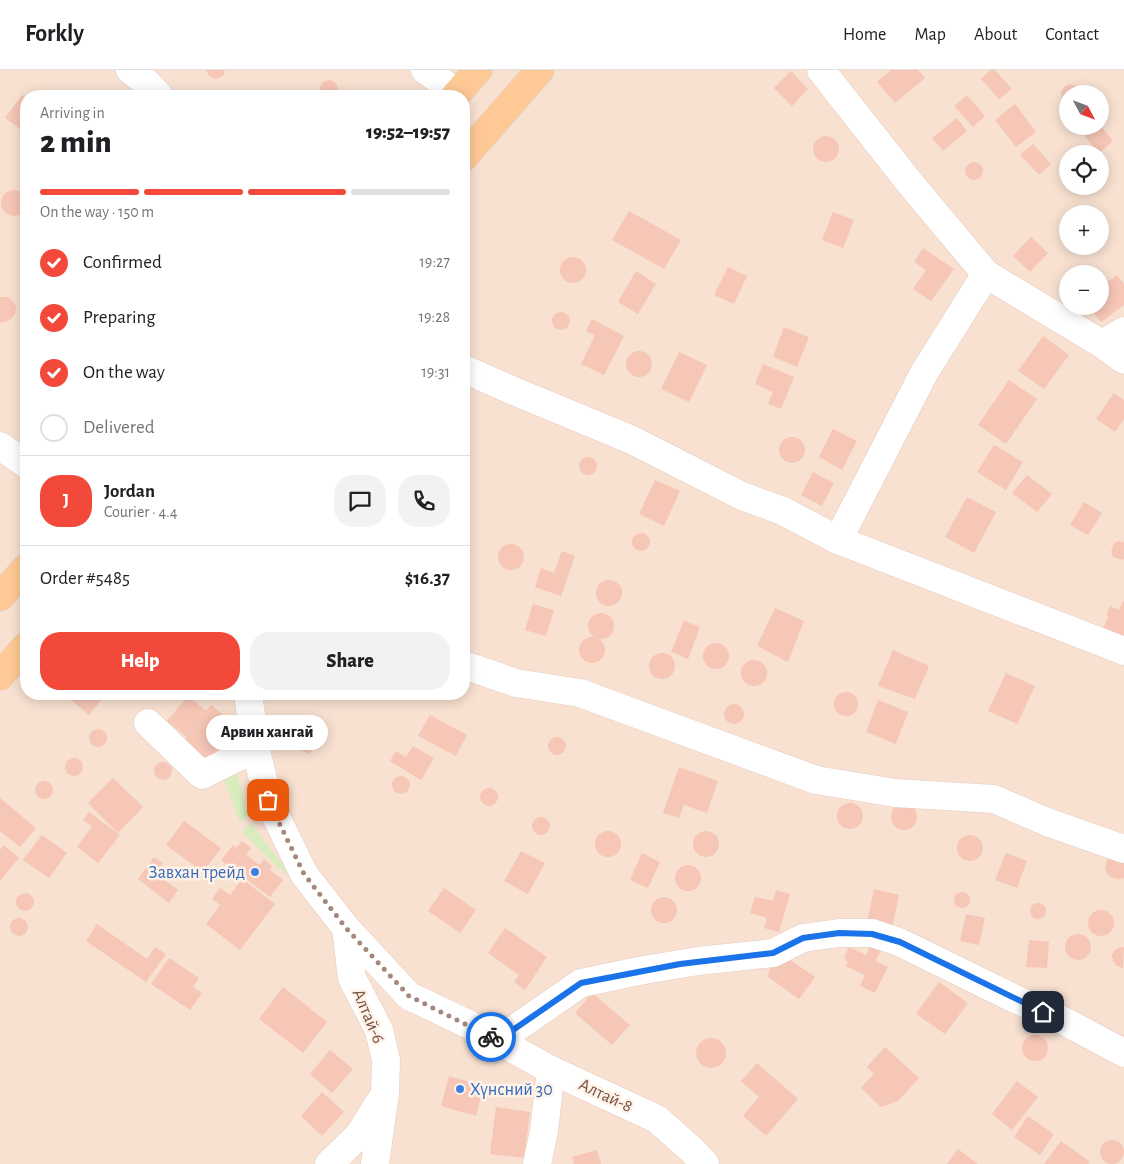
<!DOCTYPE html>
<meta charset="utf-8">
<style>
:root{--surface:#fff;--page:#f2f2f2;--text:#202124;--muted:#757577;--line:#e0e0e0;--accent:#f2493b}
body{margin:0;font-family:"Alegreya Sans",sans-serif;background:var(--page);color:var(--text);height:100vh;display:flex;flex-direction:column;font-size:19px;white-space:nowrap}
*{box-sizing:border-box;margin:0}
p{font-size:16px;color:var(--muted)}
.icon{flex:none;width:28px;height:28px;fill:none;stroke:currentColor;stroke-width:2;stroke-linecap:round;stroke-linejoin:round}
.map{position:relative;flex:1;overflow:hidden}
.panel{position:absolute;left:20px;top:20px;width:450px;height:610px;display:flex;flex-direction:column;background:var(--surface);border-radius:20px;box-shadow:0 2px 12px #0003}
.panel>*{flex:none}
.needle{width:32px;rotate:131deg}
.fabs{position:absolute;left:1059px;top:15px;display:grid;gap:10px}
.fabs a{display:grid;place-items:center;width:50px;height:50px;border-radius:50%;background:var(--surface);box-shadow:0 2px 12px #0003;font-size:25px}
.pin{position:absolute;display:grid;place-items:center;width:42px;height:42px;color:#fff;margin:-21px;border-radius:10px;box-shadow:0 2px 8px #0006}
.courier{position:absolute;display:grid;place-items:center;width:50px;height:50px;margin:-25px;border:4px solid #1a73e8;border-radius:50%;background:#fff;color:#222;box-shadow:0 1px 6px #0007}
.bubble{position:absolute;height:35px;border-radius:18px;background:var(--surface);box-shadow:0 2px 12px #0003;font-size:16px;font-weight:800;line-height:35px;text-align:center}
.headline em{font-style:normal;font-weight:800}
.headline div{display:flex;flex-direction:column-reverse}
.headline{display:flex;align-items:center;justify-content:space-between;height:85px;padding:0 20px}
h1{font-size:32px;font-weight:800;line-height:38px}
.bar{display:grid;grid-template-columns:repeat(4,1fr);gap:8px 5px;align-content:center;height:60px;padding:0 20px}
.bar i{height:6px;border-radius:4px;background:var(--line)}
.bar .selected{background:var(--accent)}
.bar p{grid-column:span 4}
.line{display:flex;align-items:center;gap:12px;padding:0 20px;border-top:1px solid var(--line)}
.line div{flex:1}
.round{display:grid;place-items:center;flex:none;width:52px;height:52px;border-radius:20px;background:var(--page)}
ol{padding:0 20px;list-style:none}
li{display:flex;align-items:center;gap:15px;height:55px}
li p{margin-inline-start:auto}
li .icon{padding:5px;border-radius:50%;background:var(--accent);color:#fff;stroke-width:4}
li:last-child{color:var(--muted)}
li i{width:28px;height:28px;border:2px solid var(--line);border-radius:50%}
.primary-button{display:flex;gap:10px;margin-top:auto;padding:10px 20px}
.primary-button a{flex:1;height:58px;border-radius:20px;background:var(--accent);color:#fff;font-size:20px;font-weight:800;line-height:58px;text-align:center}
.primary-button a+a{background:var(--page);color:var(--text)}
header{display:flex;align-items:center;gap:30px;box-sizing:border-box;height:70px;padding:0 25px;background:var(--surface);border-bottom:1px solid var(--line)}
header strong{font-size:24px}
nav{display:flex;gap:28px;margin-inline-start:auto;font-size:18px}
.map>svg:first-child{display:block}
.residential{fill:#f8e1d1;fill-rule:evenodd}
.green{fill:#d8ecbe}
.building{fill:#f6c6b6}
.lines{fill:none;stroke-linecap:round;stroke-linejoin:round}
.minor-casing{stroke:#e5cbbf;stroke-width:29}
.major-casing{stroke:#d9cecb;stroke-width:29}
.minor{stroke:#fff;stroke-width:28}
.major{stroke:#ffc996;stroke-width:28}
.done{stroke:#a6877c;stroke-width:5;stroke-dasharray:0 9}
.route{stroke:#1a73e8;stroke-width:6}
.shop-dot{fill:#3f7fe0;stroke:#fff3e8;stroke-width:2}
.labels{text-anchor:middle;stroke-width:5;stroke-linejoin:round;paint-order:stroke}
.shop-label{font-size:18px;fill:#366cbe;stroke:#fff3e8;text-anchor:end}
.street-label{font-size:18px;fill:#775046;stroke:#fff3e8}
</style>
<header>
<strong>Forkly</strong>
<nav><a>Home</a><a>Map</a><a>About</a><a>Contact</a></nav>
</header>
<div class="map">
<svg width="1124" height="1094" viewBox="0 0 1124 1094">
<rect width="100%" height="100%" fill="#feeee0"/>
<path class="residential" d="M 0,0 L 1124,0 L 1124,1094 L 0,1094 ZM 1068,24 L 1100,24 L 1100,56 L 1068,56 ZM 26,26 L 464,26 L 464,624 L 26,624 ZM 1068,84 L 1100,84 L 1100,116 L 1068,116 ZM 1068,144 L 1100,144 L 1100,176 L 1068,176 ZM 1068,204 L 1100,204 L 1100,236 L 1068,236 Z"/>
<g class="green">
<polygon points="237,703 248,745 240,752 224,709"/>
<polygon points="251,753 285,798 286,805 242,762"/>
</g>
<g class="building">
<polygon points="206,0 225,0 223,6 215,9 209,6"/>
<polygon points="891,0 918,0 925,8 895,33 877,12"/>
<polygon points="990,0 995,0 1012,19 999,29 981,9"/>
<polygon points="791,1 808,19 792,36 774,18"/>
<circle cx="329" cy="19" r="9"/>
<polygon points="1070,14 1078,18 1080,24 1068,24 1068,33 1062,28 1061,22 1064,17"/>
<polygon points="22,25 26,28 26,50 20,59 5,48"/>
<polygon points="967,25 985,46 973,57 954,36"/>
<polygon points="1015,34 1036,62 1016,77 995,50"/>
<polygon points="957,48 967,61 943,81 932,68"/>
<polygon points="1076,56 1101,56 1113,71 1099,83"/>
<circle cx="826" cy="79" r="13"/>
<polygon points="1033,74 1051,94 1039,105 1020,85"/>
<circle cx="974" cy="101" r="9"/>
<circle cx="14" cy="133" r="13"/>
<polygon points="629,141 681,170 664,199 612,170"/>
<polygon points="833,142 854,150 843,178 822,170"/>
<polygon points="1031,167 1048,183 1030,202 1013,186"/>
<polygon points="923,178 954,199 931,231 913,219 926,200 914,192"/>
<circle cx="573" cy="200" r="13"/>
<polygon points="728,197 747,206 734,234 714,225"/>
<polygon points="636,201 656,214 638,244 618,232"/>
<polygon points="1117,205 1124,214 1124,235 1101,252 1089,236 1100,236 1100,217"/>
<polygon points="0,227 8,227 13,231 16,237 15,244 11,249 5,252 0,252"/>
<circle cx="561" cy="251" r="9"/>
<polygon points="592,249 624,266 604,305 581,294 595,265 586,261"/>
<polygon points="784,257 809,267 797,297 773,287"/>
<polygon points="1043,266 1069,285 1044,319 1018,301"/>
<circle cx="639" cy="294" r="13"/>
<polygon points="679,282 707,295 689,332 661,319"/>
<polygon points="763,294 794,307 781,339 768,334 773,322 755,314"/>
<polygon points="1009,310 1037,329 1006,374 978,355"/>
<polygon points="1114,323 1124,330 1124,349 1115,362 1096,349"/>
<polygon points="833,359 857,371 842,400 819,387"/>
<circle cx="792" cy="380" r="13"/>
<polygon points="994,375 1023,392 1006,420 977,402"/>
<circle cx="588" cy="396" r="9"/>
<polygon points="813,402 834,413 822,436 801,425"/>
<polygon points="1027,405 1052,424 1037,442 1012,423"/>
<polygon points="655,410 680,421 664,456 639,444"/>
<polygon points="967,427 996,442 974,483 945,467"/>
<polygon points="1084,432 1102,443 1088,465 1070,455"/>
<circle cx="641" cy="472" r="9"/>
<polygon points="1119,471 1124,472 1124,489 1122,490 1113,487 1111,482 1114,473"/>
<circle cx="511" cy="487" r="13"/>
<polygon points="562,481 575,486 561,526 535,517 541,498 554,503"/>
<circle cx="609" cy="523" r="13"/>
<polygon points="1124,530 1124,572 1101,562 1109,546 1106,545 1110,536 1119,540"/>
<polygon points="533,534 554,540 546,566 525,560"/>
<polygon points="775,538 804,551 788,592 757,576"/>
<circle cx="601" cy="556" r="13"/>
<polygon points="684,551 700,557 688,589 671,582"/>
<circle cx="592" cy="580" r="13"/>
<circle cx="716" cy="586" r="13"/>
<polygon points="893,580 929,596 915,629 878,616"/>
<circle cx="662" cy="596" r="13"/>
<circle cx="754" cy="603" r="13"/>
<polygon points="1006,603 1035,616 1017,654 988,641"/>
<circle cx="846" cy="634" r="12"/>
<polygon points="66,624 95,624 102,629 89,645 65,625"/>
<polygon points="188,626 206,641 211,635 237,656 208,690 184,670 187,667 167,651"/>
<polygon points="878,630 908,642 896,674 866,662"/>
<circle cx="734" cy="644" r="10"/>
<polygon points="430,645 467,665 456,686 418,666"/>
<polygon points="299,647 320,655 310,684 289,676"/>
<circle cx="98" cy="668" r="9"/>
<circle cx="557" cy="676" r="9"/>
<polygon points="413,676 434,688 421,710 390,691 396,681 406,687"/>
<circle cx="74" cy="697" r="9"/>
<circle cx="163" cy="701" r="9"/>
<polygon points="679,697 718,711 707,743 684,735 679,748 663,743"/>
<circle cx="401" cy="715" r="9"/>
<polygon points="113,708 143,737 118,763 88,733"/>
<circle cx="44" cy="720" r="9"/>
<circle cx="489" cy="727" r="9"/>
<polygon points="0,728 36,758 20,777 0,761"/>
<circle cx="850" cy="746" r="13"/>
<circle cx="904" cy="747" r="13"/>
<polygon points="89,742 120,765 98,793 77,777 92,756 83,750"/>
<circle cx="541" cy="756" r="9"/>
<polygon points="184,751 221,778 203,802 166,775"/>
<circle cx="608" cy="774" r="13"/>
<circle cx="706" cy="774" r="13"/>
<polygon points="42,765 67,783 49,808 23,790"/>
<circle cx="970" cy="778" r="13"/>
<polygon points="242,771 251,778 246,785 260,795 264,789 272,796 270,800 283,810 270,827 221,790 233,775 236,778"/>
<polygon points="4,775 19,788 0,811 0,780"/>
<polygon points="521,781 545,793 528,824 504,811"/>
<polygon points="642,783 660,792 648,818 630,810"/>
<polygon points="1006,783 1027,791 1017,818 995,810"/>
<polygon points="1124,785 1124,808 1120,809 1113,808 1108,805 1105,798 1106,792 1110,786"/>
<polygon points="154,787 163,793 155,803 178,820 169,833 138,809"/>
<circle cx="688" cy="808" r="13"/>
<polygon points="242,809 275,834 240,880 206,854 220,835 212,829 220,818 230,825"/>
<polygon points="444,818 476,840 460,863 428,841"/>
<polygon points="874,819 899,825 892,858 867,852"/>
<polygon points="776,820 790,824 779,862 764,858 767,848 750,843 755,827 773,831"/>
<circle cx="962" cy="830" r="8"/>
<circle cx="25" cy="832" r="9"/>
<circle cx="664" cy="840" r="13"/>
<circle cx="1038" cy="841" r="8"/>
<circle cx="1101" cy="853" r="13"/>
<polygon points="966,844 985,848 979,875 960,871"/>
<circle cx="19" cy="857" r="9"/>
<polygon points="97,854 147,889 155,877 166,884 146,912 86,871"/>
<polygon points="505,858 547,887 525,920 514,912 519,905 488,883"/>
<circle cx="1078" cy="877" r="13"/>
<polygon points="1029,870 1049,872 1047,898 1026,897"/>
<polygon points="871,875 881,880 876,891 888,897 875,923 860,916 865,905 845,896 848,893 844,887 849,877 866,885"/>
<polygon points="1122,877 1124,877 1123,898 1117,896 1113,891 1112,885 1116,879"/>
<polygon points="782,884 815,907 799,929 767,906 769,903 768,902"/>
<polygon points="169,888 199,908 193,917 202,923 190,940 151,914"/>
<polygon points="939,912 968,933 945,964 916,944"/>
<polygon points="283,917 327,952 303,983 259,949"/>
<polygon points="592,923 630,955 612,975 575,943"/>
<circle cx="1035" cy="978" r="13"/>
<circle cx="711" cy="983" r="15"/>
<polygon points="885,977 919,1008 898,1031 881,1037 861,1018 874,1004 867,997"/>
<polygon points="330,980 353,999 332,1023 310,1004"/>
<polygon points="757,993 798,1029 766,1066 743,1046 759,1027 741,1011"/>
<polygon points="449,1006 484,1016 476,1046 441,1036"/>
<polygon points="1017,1011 1038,1027 1012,1060 992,1044"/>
<polygon points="322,1022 344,1042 322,1066 301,1046"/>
<polygon points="496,1037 530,1042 524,1088 490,1084"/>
<polygon points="1028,1046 1054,1064 1040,1085 1014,1067"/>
<circle cx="1112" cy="1082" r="12"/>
<polygon points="1061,1071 1090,1092 1088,1094 1044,1094"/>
<polygon points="958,1079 978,1094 947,1094"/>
<polygon points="597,1080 601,1094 574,1094 572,1087"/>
</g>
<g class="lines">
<g class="minor-casing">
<g id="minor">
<polyline points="130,0 147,13 159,26"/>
<polyline points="425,0 457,23"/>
<polyline points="821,0 909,112 986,204 1102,274 1124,290"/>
<polyline points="1102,274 1124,261"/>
<polyline points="464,299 509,319 632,370 742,426 783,441 838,470 1124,581"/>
<polyline points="0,376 26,394"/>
<polyline points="838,470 924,303 986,204"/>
<polyline points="464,595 516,613 580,623 816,710 895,723 994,729 1047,752 1124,779"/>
<polyline points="248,624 256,680 268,730 304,804 346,858 409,926 468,954 551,1000 657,1049 693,1081 705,1094"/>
<polyline points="148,653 202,705 236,688 256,680"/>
<polyline points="346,858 352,908 379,960 386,990 385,1023 375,1094"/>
<polyline points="497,971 581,913 644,900 698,891 773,883 803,868 839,863 872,863 899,872 1013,928 1058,948 1124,983"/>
<polyline points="329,1094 359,1065 381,1030"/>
<polyline points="537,1094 544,1061 551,1000"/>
</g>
</g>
<g class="major-casing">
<g id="major">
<polyline points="455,26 478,0"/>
<polyline points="464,87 540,0"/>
<polyline points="0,527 26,498"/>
<polyline points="0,606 26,576"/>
</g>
</g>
<use href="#minor" class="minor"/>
<use href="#major" class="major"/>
</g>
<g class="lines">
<polyline class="done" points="268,730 304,804 346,858 409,926 491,967"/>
<polyline class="route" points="491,967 497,971 581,913 680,894 773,883 803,868 839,863 872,864 900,872 1043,942"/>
</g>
<g class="shop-dot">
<circle cx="255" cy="802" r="5"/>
<circle cx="460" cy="1019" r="5"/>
</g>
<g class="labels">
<g class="shop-label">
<text x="245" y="808">Завхан трейд</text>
<text x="470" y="1025" text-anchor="start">Хүнсний 30</text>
</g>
<g class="street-label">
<text transform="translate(369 946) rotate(67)" y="6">Алтай-6</text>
<text transform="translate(606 1025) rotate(25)" y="6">Алтай-8</text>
</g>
</g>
</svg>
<div class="fabs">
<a><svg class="needle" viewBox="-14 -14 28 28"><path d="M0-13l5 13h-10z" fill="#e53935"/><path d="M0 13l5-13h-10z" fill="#757577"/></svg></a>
<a><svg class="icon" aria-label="locate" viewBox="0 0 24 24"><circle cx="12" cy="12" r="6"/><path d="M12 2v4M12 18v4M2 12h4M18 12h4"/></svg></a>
<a>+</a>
<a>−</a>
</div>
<div class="pin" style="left:268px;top:730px;background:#ea580c"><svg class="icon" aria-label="bag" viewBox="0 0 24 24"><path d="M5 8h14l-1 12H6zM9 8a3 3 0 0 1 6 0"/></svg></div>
<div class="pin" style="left:1043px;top:942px;background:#1f2937"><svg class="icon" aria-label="home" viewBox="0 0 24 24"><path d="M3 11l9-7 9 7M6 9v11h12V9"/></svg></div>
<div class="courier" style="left:491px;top:967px"><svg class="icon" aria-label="bike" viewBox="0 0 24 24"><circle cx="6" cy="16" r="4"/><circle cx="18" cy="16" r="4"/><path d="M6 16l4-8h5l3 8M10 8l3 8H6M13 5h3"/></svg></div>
<div class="bubble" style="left:206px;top:645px;width:122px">Арвин хангай</div>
<section class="panel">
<div class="headline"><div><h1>2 min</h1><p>Arriving in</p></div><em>19:52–19:57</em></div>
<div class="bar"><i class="selected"></i><i class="selected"></i><i class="selected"></i><i></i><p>On the way · 150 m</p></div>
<ol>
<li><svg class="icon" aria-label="check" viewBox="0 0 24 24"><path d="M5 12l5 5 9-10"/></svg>Confirmed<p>19:27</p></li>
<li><svg class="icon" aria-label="check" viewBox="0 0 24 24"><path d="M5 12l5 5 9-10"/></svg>Preparing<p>19:28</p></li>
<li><svg class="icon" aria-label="check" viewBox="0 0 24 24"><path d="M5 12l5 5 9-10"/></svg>On the way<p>19:31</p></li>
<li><i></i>Delivered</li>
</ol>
<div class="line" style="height:90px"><b class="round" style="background:var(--accent);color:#fff">J</b><div><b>Jordan</b><p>Courier · 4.4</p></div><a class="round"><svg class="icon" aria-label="chat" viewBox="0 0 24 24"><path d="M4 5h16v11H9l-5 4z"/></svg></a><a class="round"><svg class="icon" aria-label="phone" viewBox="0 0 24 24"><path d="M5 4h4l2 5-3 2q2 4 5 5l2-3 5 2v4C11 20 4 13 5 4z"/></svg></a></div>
<div class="line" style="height:65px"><div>Order #5485</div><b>$16.37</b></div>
<div class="primary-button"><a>Help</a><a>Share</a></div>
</section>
</div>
